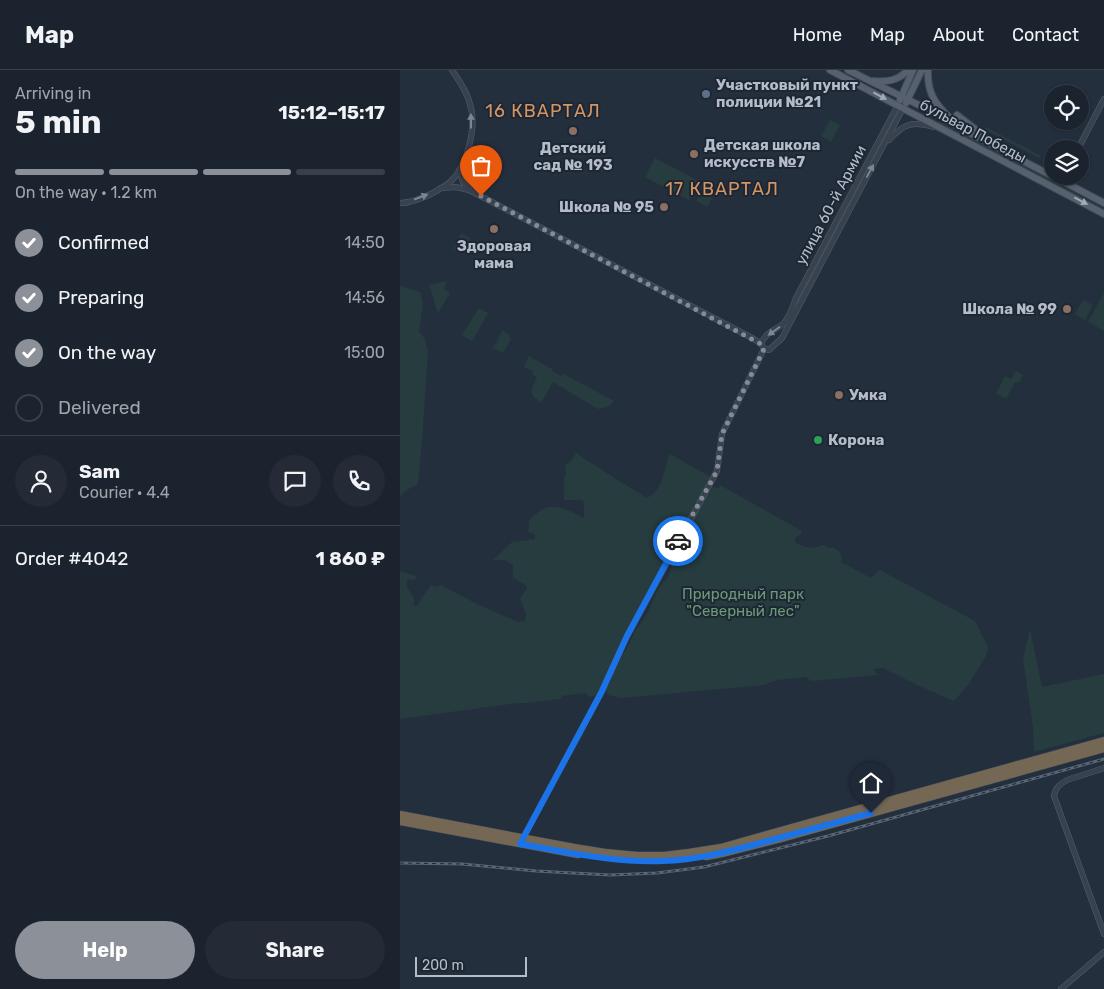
<!DOCTYPE html>
<meta charset="utf-8">
<style>
:root{--surface:#1b232e;--page:#242b36;--text:#f1f3f6;--muted:#a0a4aa;--line:#39404a;--accent:#8c9099}
body{margin:0;font-family:Rubik,sans-serif;background:var(--page);color:var(--text);height:100vh;display:flex;flex-direction:column;font-size:19px;white-space:nowrap}
*{box-sizing:border-box;margin:0}
p{font-size:16px;color:var(--muted)}
.icon{flex:none;width:28px;height:28px;fill:none;stroke:currentColor;stroke-width:2;stroke-linecap:round;stroke-linejoin:round}
.map{position:relative;flex:1;overflow:hidden}
.details{display:flex;flex-direction:column;background:var(--surface);width:400px}
.details>*{flex:none}
.controls{position:absolute;left:644px;top:15px;display:grid;gap:10px}
.controls a{display:grid;place-items:center;width:45px;height:45px;border-radius:50%;background:var(--surface);box-shadow:0 1px 4px #0004,0 0 0 1px var(--line);font-size:25px}
.scale{position:absolute;left:15px;bottom:12px;width:112px;box-sizing:border-box;padding-left:5px;border:2px solid #b4bcc9;border-top:0;font-size:14px;line-height:18px;white-space:nowrap;color:#b4bcc9;-webkit-text-stroke:4px #1d2633;paint-order:stroke}
.pin{position:absolute;display:grid;place-items:center;width:42px;height:42px;color:#fff;margin:-51px -21px;border-radius:50% 50% 50% 0;rotate:-45deg;box-shadow:0 0 5px #0007}
.pin .icon{rotate:45deg}
.courier{position:absolute;display:grid;place-items:center;width:50px;height:50px;margin:-25px;border:4px solid #1a73e8;border-radius:50%;background:#fff;color:#222;box-shadow:0 1px 6px #0007}
.overview em{font-style:normal;font-weight:700}
.overview div{display:flex;flex-direction:column-reverse}
.overview{display:flex;align-items:center;justify-content:space-between;height:85px;padding:0 15px}
h1{font-size:32px;font-weight:700;line-height:38px}
.bar{display:grid;grid-template-columns:repeat(4,1fr);gap:8px 5px;align-content:center;height:60px;padding:0 15px}
.bar i{height:6px;border-radius:4px;background:var(--line)}
.bar .active{background:var(--accent)}
.bar p{grid-column:span 4}
.line{display:flex;align-items:center;gap:12px;padding:0 15px;border-top:1px solid var(--line)}
.line div{flex:1}
.round{display:grid;place-items:center;flex:none;width:52px;height:52px;border-radius:26px;background:var(--page)}
ol{padding:0 15px;list-style:none}
li{display:flex;align-items:center;gap:15px;height:55px}
li p{margin-inline-start:auto}
li .icon{padding:5px;border-radius:50%;background:var(--accent);color:#fff;stroke-width:4}
li:last-child{color:var(--muted)}
li i{width:28px;height:28px;border:2px solid var(--line);border-radius:50%}
.button{display:flex;gap:10px;margin-top:auto;padding:10px 15px}
.button a{flex:1;height:58px;border-radius:30px;background:var(--accent);color:#fff;font-size:20px;font-weight:700;line-height:58px;text-align:center}
.button a+a{background:var(--page);color:var(--text)}
header{display:flex;align-items:center;gap:30px;box-sizing:border-box;height:70px;padding:0 25px;background:var(--surface);border-bottom:1px solid var(--line)}
header strong{font-size:24px}
nav{display:flex;gap:28px;margin-inline-start:auto;font-size:18px}
main{display:flex;flex:1;min-height:0}
.map>svg:first-child{display:block}
.green{fill:#263c3f}
.lines{fill:none;stroke-linecap:round;stroke-linejoin:round}
.minor-casing{stroke:#565f6c;stroke-width:6}
.major-casing{stroke:#414a57;stroke-width:8}
.highway-casing{stroke:#434c59;stroke-width:9}
.minor{stroke:#38414e;stroke-width:5}
.major{stroke:#56606e;stroke-width:6}
.highway{stroke:#746855;stroke-width:8}
.rail-casing{stroke:#5a6575;stroke-width:3}
.rail{stroke:#1d2633;stroke-width:1;stroke-dasharray:4;stroke-linecap:butt}
.oneway{fill:#a1aab7}
.oneway2{fill:#7c8592}
.done{stroke:#828b98;stroke-width:5;stroke-dasharray:0 9}
.route{stroke:#1a73e8;stroke-width:6}
.service-dot{fill:#5c6f8a;stroke:#1d2633;stroke-width:2}
.education-dot{fill:#8d6e63;stroke:#1d2633;stroke-width:2}
.leisure-dot{fill:#2e9e5b;stroke:#1d2633;stroke-width:2}
.labels{text-anchor:middle;stroke-width:4;stroke-linejoin:round;paint-order:stroke}
.poi-label{font-size:15px;font-weight:bold;fill:#b4bcc9;stroke:#1d2633;text-anchor:start}
.street-label{font-size:15px;fill:#b4bcc9;stroke:#1d2633}
.park-label{font-size:15px;fill:#6b9a76;stroke:#1d2633}
.quarter-label{font-size:18px;letter-spacing:1px;fill:#d59563;stroke:#1d2633}
</style>
<header>
<strong>Map</strong>
<nav><a>Home</a><a>Map</a><a>About</a><a>Contact</a></nav>
</header>
<main>
<section class="details">
<div class="overview"><div><h1>5 min</h1><p>Arriving in</p></div><em>15:12–15:17</em></div>
<div class="bar"><i class="active"></i><i class="active"></i><i class="active"></i><i></i><p>On the way · 1.2 km</p></div>
<ol>
<li><svg class="icon" aria-label="check" viewBox="0 0 24 24"><path d="M5 12l5 5 9-10"/></svg>Confirmed<p>14:50</p></li>
<li><svg class="icon" aria-label="check" viewBox="0 0 24 24"><path d="M5 12l5 5 9-10"/></svg>Preparing<p>14:56</p></li>
<li><svg class="icon" aria-label="check" viewBox="0 0 24 24"><path d="M5 12l5 5 9-10"/></svg>On the way<p>15:00</p></li>
<li><i></i>Delivered</li>
</ol>
<div class="line" style="height:90px"><a class="round"><svg class="icon" aria-label="person" viewBox="0 0 24 24"><circle cx="12" cy="8" r="4"/><path d="M4 21q1-7 8-7t8 7"/></svg></a><div><b>Sam</b><p>Courier · 4.4</p></div><a class="round"><svg class="icon" aria-label="chat" viewBox="0 0 24 24"><path d="M4 5h16v11H9l-5 4z"/></svg></a><a class="round"><svg class="icon" aria-label="phone" viewBox="0 0 24 24"><path d="M5 4h4l2 5-3 2q2 4 5 5l2-3 5 2v4C11 20 4 13 5 4z"/></svg></a></div>
<div class="line" style="height:65px"><div>Order #4042</div><b>1 860 ₽</b></div>
<div class="button"><a>Help</a><a>Share</a></div>
</section>
<div class="map">
<svg width="704" height="919" viewBox="0 0 704 919">
<rect width="100%" height="100%" fill="#242f3e"/>
<g class="green">
<polygon points="430,50 440,55 431,72 421,66"/>
<polygon points="541,50 552,58 704,138 704,141 537,53"/>
<polygon points="586,57 641,86 639,88 584,59"/>
<polygon points="255,88 299,111 289,130 245,107"/>
<polygon points="304,117 315,123 307,137 296,131"/>
<polygon points="61,163 70,168 62,183 53,179"/>
<polygon points="45,211 46,214 44,219 50,223 38,243 29,215"/>
<path d="M 0,216 L 20,222 L 23,233 L 19,262 C 25,266 26,274 28,281 L 22,371 L 18,414 L 7,420 L 0,426 Z"/>
<polygon points="704,223 704,261 688,252"/>
<polygon points="683,230 693,235 685,250 675,244"/>
<polygon points="79,238 88,243 72,271 62,265"/>
<polygon points="102,260 108,264 111,269 103,283 92,278 96,274"/>
<polygon points="129,286 152,299 153,301 161,306 164,304 214,331 208,337 198,339 153,312 141,333 132,325 132,318 137,307 132,304 133,301 124,297"/>
<polygon points="616,301 623,305 619,313 615,312 606,329 596,323 605,306 611,309"/>
<path d="M 176,383 L 213,407 L 247,428 C 264,420 263,399 270,384 L 311,407 L 263,495 L 263,496 L 196,625 L 190,627 L 185,623 L 162,626 L 161,629 L 126,633 L 117,633 L 0,649 L 0,501 L 16,506 L 15,510 L 7,509 L 7,517 L 14,528 L 14,536 L 19,535 L 19,532 L 31,515 L 37,517 L 41,515 L 77,534 L 104,546 L 118,552 L 125,551 L 126,544 L 120,529 L 127,518 L 127,516 L 113,508 L 113,495 L 104,490 L 93,490 L 112,472 L 135,469 L 135,464 L 128,462 L 129,450 C 134,446 140,440 145,438 C 159,433 173,443 184,448 L 184,433 L 182,430 L 164,430 L 164,408 L 166,404 L 165,395 L 172,390 Z"/>
<path d="M 320,415 L 402,461 L 400,465 L 395,467 L 395,472 C 407,479 411,479 423,475 L 429,478 L 432,477 L 438,480 L 442,488 L 441,492 L 471,508 L 480,500 L 575,551 L 588,577 L 586,586 L 568,615 L 554,631 L 517,615 L 483,598 L 473,599 L 478,605 L 412,611 L 405,607 L 377,610 L 364,615 L 221,628 L 208,625 L 207,622 L 205,622 L 206,618 L 211,611 L 214,598 L 226,580 L 235,561 L 246,546 L 259,518 L 269,505 L 272,494 L 275,495 L 278,491 L 273,489 L 284,468 L 292,465 L 294,463 L 291,456 C 297,442 303,428 313,417 L 319,418 Z"/>
<polygon points="630,559 642,617 704,604 704,663 634,682 633,657 623,589"/>
</g>
<g class="lines">
<g class="minor-casing">
<g id="minor">
<path d="M 489,70 C 504,53 513,51 534,57"/>
<polyline points="678,79 704,29"/>
<polyline points="59,100 63,112 69,119"/>
<polyline points="41,118 56,117 69,120 354,269 361,274 364,279 369,280 382,268 503,38"/>
<path d="M 0,133 C 12,133 23,128 33,123 C 39,119 47,116 52,110 C 68,94 77,55 70,34 C 67,21 59,11 52,0"/>
<path d="M 361,274 C 365,262 377,260 384,253 C 390,246 393,236 396,228 L 498,35"/>
<path d="M 704,698 L 667,710 C 660,714 655,718 654,726 L 704,864"/>
<polyline points="122,770 201,623 227,566 317,401 322,364 364,279"/>
<polyline points="661,919 704,882"/>
</g>
</g>
<g class="major-casing">
<g id="major">
<polyline points="430,0 704,144"/>
<polyline points="448,0 539,45 568,62 652,106"/>
<path d="M 528,0 C 527,23 535,34 551,49"/>
<path d="M 473,11 C 487,12 498,11 508,0"/>
<polyline points="500,30 513,0"/>
<polyline points="506,33 522,0"/>
<polyline points="557,45 584,66"/>
<polyline points="653,106 704,133"/>
</g>
</g>
<g class="highway-casing">
<g id="highway">
<polyline points="0,745 174,778 205,783 237,786 264,786 289,783 321,778 349,770 704,671"/>
<polyline points="0,751 178,784"/>
<polyline points="306,786 322,783 385,767 704,678"/>
</g>
</g>
<use href="#minor" class="minor"/>
<use href="#major" class="major"/>
<use href="#highway" class="highway"/>
<g class="rail-casing">
<polyline id="rail" points="0,793 62,794 136,801 210,805 257,803 304,797 428,766 704,689"/>
</g>
<use href="#rail" class="rail"/>
</g>
<defs><path id="oneway-solid" d="M-6-.8H1V-3.2L6.5 0L1 3.2V.8H-6Z" transform="scale(1.25)"/></defs>
<g class="oneway">
<use href="#oneway-solid" transform="translate(480 26) rotate(28)"/>
<use href="#oneway-solid" transform="translate(681 131) rotate(28)"/>
</g>
<g class="oneway2">
<use href="#oneway-solid" transform="translate(71 51) rotate(-90)"/>
<use href="#oneway-solid" transform="translate(470 101) rotate(-62)"/>
<use href="#oneway-solid" transform="translate(21 127) rotate(-21)"/>
<use href="#oneway-solid" transform="translate(374 261) rotate(144)"/>
</g>
<g class="lines">
<polyline class="done" points="81,126 361,274 364,279 322,364 317,401 278,471"/>
<path class="route" d="M 278,471 L 227,566 L 201,623 L 120,774 C 167,782 215,793 263,791 C 299,790 334,780 368,771 C 402,762 437,752 471,743"/>
</g>
<circle class="service-dot" cx="306" cy="24" r="5"/>
<g class="education-dot">
<circle cx="173" cy="61" r="5"/>
<circle cx="294" cy="84" r="5"/>
<circle cx="264" cy="137" r="5"/>
<circle cx="94" cy="159" r="5"/>
<circle cx="667" cy="239" r="5"/>
<circle cx="439" cy="325" r="5"/>
</g>
<circle class="leisure-dot" cx="418" cy="370" r="5"/>
<g class="labels">
<g class="poi-label">
<text x="316" y="20">Участковый пункт<tspan x="316" dy="17">полиции №21</tspan></text>
<text x="304" y="80">Детская школа<tspan x="304" dy="17">искусств №7</tspan></text>
<text x="173" y="83" text-anchor="middle">Детский<tspan x="173" dy="17">сад № 193</tspan></text>
<text x="254" y="142" text-anchor="end">Школа № 95</text>
<text x="94" y="181" text-anchor="middle">Здоровая<tspan x="94" dy="17">мама</tspan></text>
<text x="657" y="244" text-anchor="end">Школа № 99</text>
<text x="449" y="330">Умка</text>
<text x="428" y="375">Корона</text>
</g>
<g class="street-label">
<text transform="translate(573 61) rotate(28)" y="5">бульвар Победы</text>
<text transform="translate(431 135) rotate(-62)" y="5">улица 60-й Армии</text>
</g>
<g class="park-label">
<text x="343" y="529">Природный парк<tspan x="343" dy="17">"Северный лес"</tspan></text>
</g>
<g class="quarter-label">
<text x="143" y="47">16 КВАРТАЛ</text>
<text x="322" y="125">17 КВАРТАЛ</text>
</g>
</g>
</svg>
<div class="controls">
<a><svg class="icon" aria-label="locate" viewBox="0 0 24 24"><circle cx="12" cy="12" r="6"/><path d="M12 2v4M12 18v4M2 12h4M18 12h4"/></svg></a>
<a><svg class="icon" aria-label="layers" viewBox="0 0 24 24"><path d="M12 4l9 5-9 5-9-5zM3 14l9 5 9-5"/></svg></a>
</div>
<div class="scale">200 m</div>
<div class="pin" style="left:81px;top:126px;background:#ea580c"><svg class="icon" aria-label="bag" viewBox="0 0 24 24"><path d="M5 8h14l-1 12H6zM9 8a3 3 0 0 1 6 0"/></svg></div>
<div class="pin" style="left:471px;top:743px;background:#1f2937"><svg class="icon" aria-label="home" viewBox="0 0 24 24"><path d="M3 11l9-7 9 7M6 9v11h12V9"/></svg></div>
<div class="courier" style="left:278px;top:471px"><svg class="icon" aria-label="car" viewBox="0 0 24 24"><path d="M5 17H2v-5l4-1 3-4h7l3 4 3 1v5h-3M9 17h6M6 11h13"/><circle cx="7" cy="17" r="2"/><circle cx="17" cy="17" r="2"/></svg></div>
</div>
</main>
